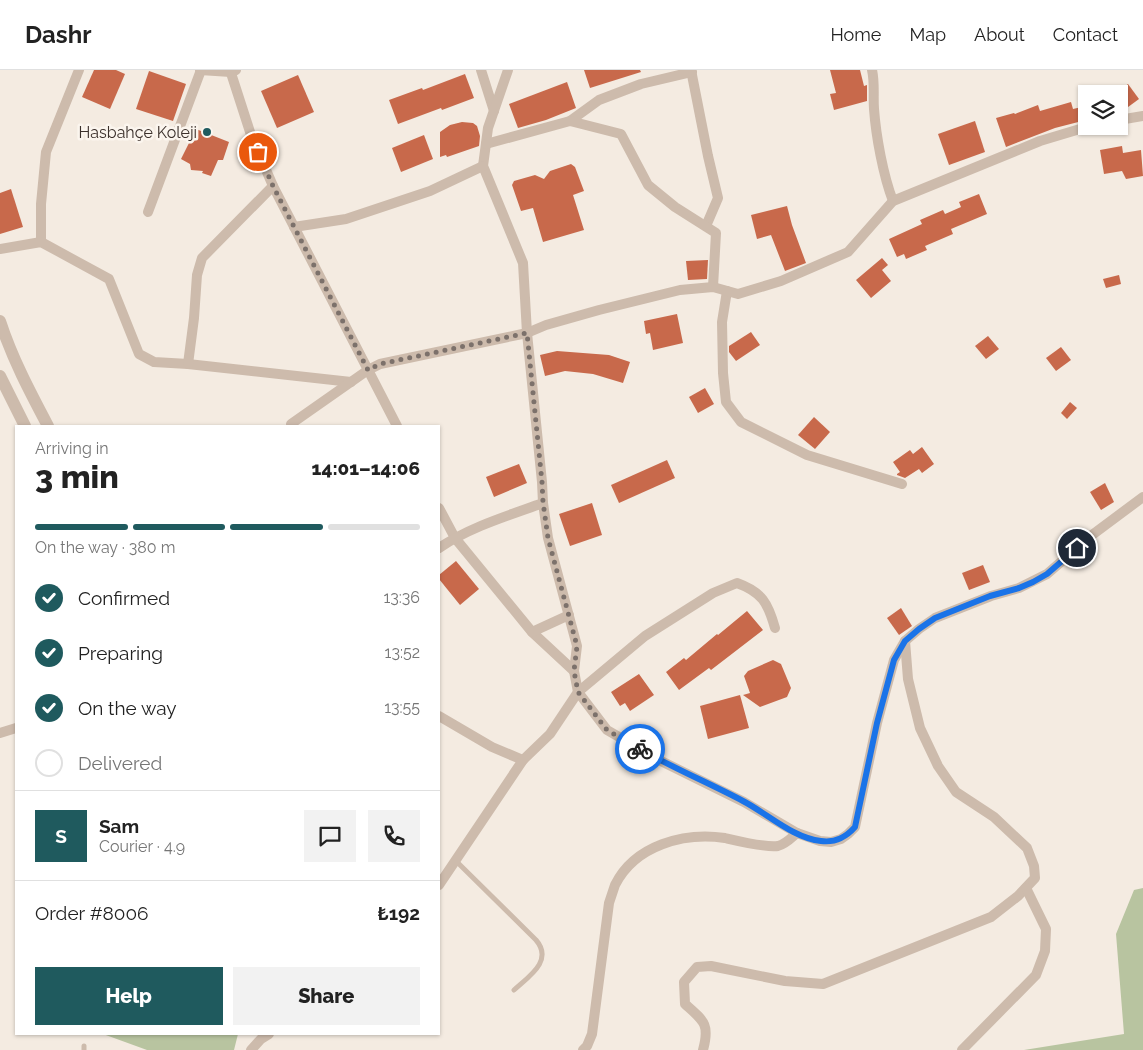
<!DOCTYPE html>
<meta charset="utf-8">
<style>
:root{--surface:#fff;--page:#f2f2f2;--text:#222;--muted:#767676;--line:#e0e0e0;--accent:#1f5a5e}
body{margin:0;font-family:Raleway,sans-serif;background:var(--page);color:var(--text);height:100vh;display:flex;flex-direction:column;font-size:19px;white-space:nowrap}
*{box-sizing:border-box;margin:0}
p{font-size:16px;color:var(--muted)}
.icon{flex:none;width:28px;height:28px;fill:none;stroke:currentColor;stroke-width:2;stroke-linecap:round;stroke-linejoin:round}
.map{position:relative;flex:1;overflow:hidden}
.details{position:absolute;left:15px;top:355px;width:425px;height:610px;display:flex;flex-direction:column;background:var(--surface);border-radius:0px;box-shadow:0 1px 4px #0004}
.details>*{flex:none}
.controls{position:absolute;left:1078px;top:15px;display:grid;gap:10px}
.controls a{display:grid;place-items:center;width:50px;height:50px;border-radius:0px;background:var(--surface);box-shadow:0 1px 4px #0004;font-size:25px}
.pin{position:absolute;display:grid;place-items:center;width:42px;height:42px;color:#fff;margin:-21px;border:2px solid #fff;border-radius:50%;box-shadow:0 1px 5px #0007}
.courier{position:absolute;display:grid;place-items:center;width:50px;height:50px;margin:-25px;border:4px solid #1a73e8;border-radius:50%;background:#fff;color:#222;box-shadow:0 1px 6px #0007}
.summary em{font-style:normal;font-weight:800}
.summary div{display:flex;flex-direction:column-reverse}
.summary{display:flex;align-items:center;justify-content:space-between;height:85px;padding:0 20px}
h1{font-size:32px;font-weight:800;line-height:38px}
.bar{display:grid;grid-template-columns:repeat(4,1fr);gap:8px 5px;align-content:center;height:60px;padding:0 20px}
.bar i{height:6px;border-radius:4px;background:var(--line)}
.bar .current{background:var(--accent)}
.bar p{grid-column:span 4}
.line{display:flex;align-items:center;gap:12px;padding:0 20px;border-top:1px solid var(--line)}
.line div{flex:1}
.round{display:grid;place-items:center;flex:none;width:52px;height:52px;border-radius:0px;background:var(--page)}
ol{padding:0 20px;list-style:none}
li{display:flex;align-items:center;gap:15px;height:55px}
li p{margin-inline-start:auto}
li .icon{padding:5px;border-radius:50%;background:var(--accent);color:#fff;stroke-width:4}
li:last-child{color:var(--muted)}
li i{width:28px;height:28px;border:2px solid var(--line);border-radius:50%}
.primary-button{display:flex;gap:10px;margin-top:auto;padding:10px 20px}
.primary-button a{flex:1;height:58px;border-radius:0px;background:var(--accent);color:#fff;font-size:20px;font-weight:800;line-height:58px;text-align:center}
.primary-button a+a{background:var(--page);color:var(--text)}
header{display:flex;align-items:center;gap:30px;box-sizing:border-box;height:70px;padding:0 25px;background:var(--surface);border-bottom:1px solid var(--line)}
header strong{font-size:24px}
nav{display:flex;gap:28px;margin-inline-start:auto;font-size:18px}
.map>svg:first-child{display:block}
.green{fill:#b8c4a0}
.building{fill:#c8694b}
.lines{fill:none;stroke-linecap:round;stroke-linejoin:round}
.service{stroke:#cdbbac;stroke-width:5}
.minor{stroke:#cdbbac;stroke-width:10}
.tertiary{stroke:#cdbbac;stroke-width:12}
.done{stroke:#7c716b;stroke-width:5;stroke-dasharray:0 9}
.route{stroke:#1a73e8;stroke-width:6}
.poi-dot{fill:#1f5a5e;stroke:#fbf5ee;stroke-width:2}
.labels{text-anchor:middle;stroke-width:5;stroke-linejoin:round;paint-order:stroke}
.poi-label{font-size:16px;fill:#3b302b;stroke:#fbf5ee;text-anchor:end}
</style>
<header>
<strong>Dashr</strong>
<nav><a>Home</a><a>Map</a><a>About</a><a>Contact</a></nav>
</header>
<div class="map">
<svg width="1143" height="980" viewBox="0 0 1143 980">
<rect width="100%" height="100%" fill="#f4ebe1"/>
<g class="green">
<polygon points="1143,818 1143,980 1024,980 1124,964 1116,864 1134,820"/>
<polygon points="103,964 238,964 234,980 147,980"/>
</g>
<g class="building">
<polygon points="94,0 116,0 125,4 110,39 82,27"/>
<polygon points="584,0 640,0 641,2 590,18"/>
<polygon points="830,0 860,0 864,16 867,15 867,31 834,40 830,24 836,23"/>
<polygon points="149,1 186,14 173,51 136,39"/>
<polygon points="465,4 474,28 442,40 441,38 398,54 389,30 422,18 423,20"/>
<polygon points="298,5 314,42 277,58 261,21"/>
<polygon points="567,12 576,38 546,50 518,58 509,34"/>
<polygon points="1128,14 1139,29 1124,40 1119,32 1119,21"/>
<polygon points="1071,32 1073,39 1086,36 1086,50 1055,58 1006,77 996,48 1014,43 1015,44 1038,35 1040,41"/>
<polygon points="975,51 985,82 949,95 938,64"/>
<polygon points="462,52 473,53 477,56 480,66 479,76 447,87 446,85 440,87 440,62 450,55"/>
<polygon points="196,59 229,72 223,90 218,90 211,106 202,103 203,101 191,100 190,94 181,89"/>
<polygon points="424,65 433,89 401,102 392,78"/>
<polygon points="1122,76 1123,83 1141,80 1143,106 1126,109 1122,101 1104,104 1100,80"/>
<polygon points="571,94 575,97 584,121 573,125 584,160 543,172 533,138 521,141 512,115 514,111 535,105 544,109 550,101"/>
<polygon points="11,119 23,157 0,164 0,123"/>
<polygon points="979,124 987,144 951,159 953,164 925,176 927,180 906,189 904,184 897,187 889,169 922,154 920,150 943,140 945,144 961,137 959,132"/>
<polygon points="787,136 792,155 806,193 785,201 771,165 757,169 751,145"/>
<polygon points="882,188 888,195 882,200 891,211 871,228 856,210"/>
<polygon points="708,190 707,209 688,210 686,191"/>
<polygon points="1119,205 1121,214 1106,218 1103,209"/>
<polygon points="677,244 683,273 653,280 650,263 646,264 644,251"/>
<polygon points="751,262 760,275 736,291 729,282 729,276"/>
<polygon points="988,266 999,279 986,289 975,276"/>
<polygon points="1061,277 1071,290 1056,301 1046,288"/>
<polygon points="557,281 609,285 630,292 623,313 593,304 565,301 545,306 540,285"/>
<polygon points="705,318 714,334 698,343 689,327"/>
<polygon points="1070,332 1077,338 1067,349 1061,343"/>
<polygon points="814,347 830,362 815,379 798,365"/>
<polygon points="922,377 934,394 922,403 919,399 905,408 897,405 897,404 900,402 893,392 910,380 913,384"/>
<polygon points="667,390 675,408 619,433 611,415"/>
<polygon points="519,394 527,413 494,427 486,407"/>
<polygon points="1105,413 1114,432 1101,440 1090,422"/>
<polygon points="592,433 602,465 570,476 559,444"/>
<polygon points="456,491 479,519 460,535 439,509 439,505"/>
<polygon points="983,495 990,512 969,520 962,503"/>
<polygon points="901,538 912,556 899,565 887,548"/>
<polygon points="747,541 763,560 711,600 709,598 679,620 666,602 684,588 686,590 717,564 718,565"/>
<polygon points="773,590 781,594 791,618 787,627 760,637 743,625 750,623 744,606 748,601"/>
<polygon points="639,604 654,625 630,641 625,633 620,636 611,622"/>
<polygon points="740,625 749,658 708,669 700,636"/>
</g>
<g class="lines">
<g class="service">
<path d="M 456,791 L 536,870 C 554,891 528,907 514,920"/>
<polyline points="84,980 84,976"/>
</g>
<g class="minor">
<polyline points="200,0 231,2 236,0"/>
<polyline points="230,0 251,65 273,116 397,356"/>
<polyline points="481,0 494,41"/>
<polyline points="508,0 488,58 483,96 523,193 527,263 542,412 543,433 548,468 577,576 574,601 578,622 607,660 659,690 744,732 797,763 820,771 831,772 841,769 848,764 855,757 877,653 894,590 905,571 919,559 935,548 991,526 1019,518 1047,504 1092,465 1143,427"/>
<polyline points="691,0 708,86 718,128 706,156"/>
<path d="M 872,0 C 875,13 873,26 874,39 C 876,66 883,105 893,131"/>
<polyline points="1119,50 1143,46"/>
<polyline points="570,51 599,30 641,14 692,2"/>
<polyline points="486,74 570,51 621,64 648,115 675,137 716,163 713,217"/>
<polyline points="148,142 201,0"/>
<polyline points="294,157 346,149 430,121 483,96"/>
<polyline points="41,172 41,134 46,82 79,0"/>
<polyline points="0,179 41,172 109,209 139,284 154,292 188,294 351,312"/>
<polyline points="727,221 722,252 723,303 726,332 741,352 807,385 902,414"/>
<polyline points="188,294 194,248 197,205 202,188 273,116"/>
<polyline points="291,354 368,300 380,294 527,263 546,255 599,240 680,220 713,217 738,224 781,211 848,182 893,131 1040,71 1090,56"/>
<polyline points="439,438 455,468 532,562 574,601"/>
<path d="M 439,478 C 470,457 507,446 543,433"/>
<polyline points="532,562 569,545"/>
<polyline points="439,646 492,677 523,690"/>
<polyline points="0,663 16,658"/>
<path d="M 439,815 L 523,690 L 550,664 L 578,622 L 645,566 L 713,523 L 737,513 C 762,522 768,533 775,558"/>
<polyline points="251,980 261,969 269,964"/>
<path d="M 583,980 L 587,976 L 592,964 L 609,833 C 611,827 613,821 615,815 C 635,775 684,762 725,768 C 738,771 767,778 778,776 C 786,774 791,768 797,763"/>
<path d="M 703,980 C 710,954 704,951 685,934 L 684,912 L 697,897 L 711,896 L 785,911 L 823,914 L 991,847 L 1018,826 L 1035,808 L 1034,796 L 1027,778 L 994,747 L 956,722 L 938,696 L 920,658 L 908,609 L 905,571"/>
<polyline points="962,980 1036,905 1045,881 1046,859 1026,818"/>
</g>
<g class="tertiary">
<path d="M 0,251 C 12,288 30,322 48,356"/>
<polyline points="0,306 25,356"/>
</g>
</g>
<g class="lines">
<polyline class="done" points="258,82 273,116 368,300 380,294 527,263 542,412 543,432 548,468 577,576 574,601 578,622 607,660 640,679"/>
<path class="route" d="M 640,679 C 673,698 709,713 743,731 C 768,744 793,768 821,771 C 836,773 846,767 855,757 L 877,653 L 894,590 L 905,571 L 919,559 L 935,548 L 990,526 L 1019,518 L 1033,512 L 1047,504 L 1077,478"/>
</g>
<circle class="poi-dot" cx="207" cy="62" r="5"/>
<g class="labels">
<g class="poi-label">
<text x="197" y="68">Hasbahçe Koleji</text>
</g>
</g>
</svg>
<div class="controls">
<a><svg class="icon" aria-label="layers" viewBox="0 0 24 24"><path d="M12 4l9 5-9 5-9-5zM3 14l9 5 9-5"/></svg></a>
</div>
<div class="pin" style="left:258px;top:82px;background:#ea580c"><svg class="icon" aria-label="bag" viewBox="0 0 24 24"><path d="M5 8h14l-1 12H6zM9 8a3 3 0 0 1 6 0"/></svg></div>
<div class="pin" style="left:1077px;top:478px;background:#1f2937"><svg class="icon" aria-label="home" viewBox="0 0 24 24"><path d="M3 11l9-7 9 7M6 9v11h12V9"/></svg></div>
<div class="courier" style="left:640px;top:679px"><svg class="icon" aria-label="bike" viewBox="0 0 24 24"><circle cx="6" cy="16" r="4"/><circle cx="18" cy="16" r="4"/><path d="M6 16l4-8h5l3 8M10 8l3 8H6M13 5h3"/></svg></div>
<section class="details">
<div class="summary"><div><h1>3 min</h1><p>Arriving in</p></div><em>14:01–14:06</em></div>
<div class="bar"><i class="current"></i><i class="current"></i><i class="current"></i><i></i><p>On the way · 380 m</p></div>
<ol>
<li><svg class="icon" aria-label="check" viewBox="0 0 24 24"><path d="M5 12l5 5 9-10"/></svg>Confirmed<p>13:36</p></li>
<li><svg class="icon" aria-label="check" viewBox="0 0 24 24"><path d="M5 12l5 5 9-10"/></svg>Preparing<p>13:52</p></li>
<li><svg class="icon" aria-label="check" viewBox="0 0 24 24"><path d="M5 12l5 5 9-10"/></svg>On the way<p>13:55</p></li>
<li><i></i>Delivered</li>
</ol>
<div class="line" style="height:90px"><b class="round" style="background:var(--accent);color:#fff">S</b><div><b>Sam</b><p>Courier · 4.9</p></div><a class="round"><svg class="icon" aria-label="chat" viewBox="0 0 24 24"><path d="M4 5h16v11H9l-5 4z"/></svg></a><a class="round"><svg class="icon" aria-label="phone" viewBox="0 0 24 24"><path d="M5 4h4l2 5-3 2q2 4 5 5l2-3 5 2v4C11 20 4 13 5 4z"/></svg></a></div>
<div class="line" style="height:65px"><div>Order #8006</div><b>₺192</b></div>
<div class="primary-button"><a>Help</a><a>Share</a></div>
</section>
</div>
